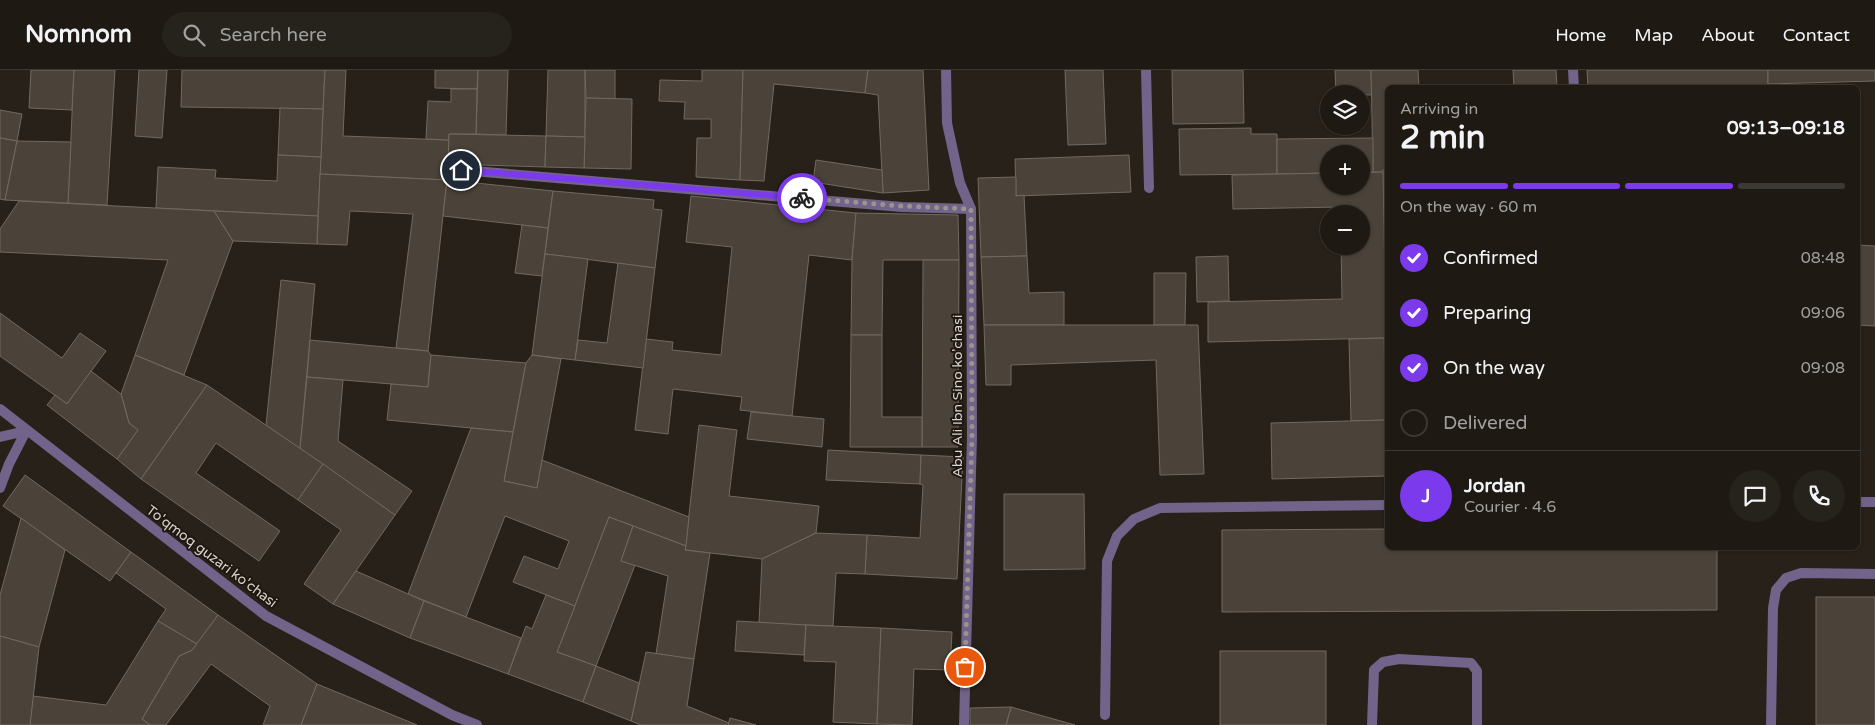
<!DOCTYPE html>
<meta charset="utf-8">
<style>
:root{--surface:#1e1913;--page:#26221c;--text:#f1f3f6;--muted:#a1a0a0;--line:#3c3833;--accent:#7c3aed}
body{margin:0;font-family:"Varela Round",sans-serif;background:var(--page);color:var(--text);height:100vh;display:flex;flex-direction:column;font-size:19px;white-space:nowrap}
*{box-sizing:border-box;margin:0}
p{font-size:16px;color:var(--muted)}
.icon{flex:none;width:28px;height:28px;fill:none;stroke:currentColor;stroke-width:2;stroke-linecap:round;stroke-linejoin:round}
.map{position:relative;flex:1;overflow:hidden}
.panel{position:absolute;left:1385px;top:15px;width:475px;height:465px;display:flex;flex-direction:column;background:var(--surface);border-radius:8px;box-shadow:0 1px 4px #0004,0 0 0 1px var(--line)}
.panel>*{flex:none}
.fabs{position:absolute;left:1320px;top:15px;display:grid;gap:10px}
.fabs a{display:grid;place-items:center;width:50px;height:50px;border-radius:50%;background:var(--surface);box-shadow:0 1px 4px #0004,0 0 0 1px var(--line);font-size:25px}
.pin{position:absolute;display:grid;place-items:center;width:42px;height:42px;color:#fff;margin:-21px;border:2px solid #fff;border-radius:50%;box-shadow:0 1px 5px #0007}
.courier{position:absolute;display:grid;place-items:center;width:50px;height:50px;margin:-25px;border:4px solid #7c3aed;border-radius:50%;background:#fff;color:#222;box-shadow:0 1px 6px #0007}
.headline em{font-style:normal;font-weight:800}
.headline div{display:flex;flex-direction:column-reverse}
.headline{display:flex;align-items:center;justify-content:space-between;height:85px;padding:0 15px}
h1{font-size:32px;font-weight:800;line-height:38px}
.bar{display:grid;grid-template-columns:repeat(4,1fr);gap:8px 5px;align-content:center;height:60px;padding:0 15px}
.bar i{height:6px;border-radius:4px;background:var(--line)}
.bar .on{background:var(--accent)}
.bar p{grid-column:span 4}
.line{display:flex;align-items:center;gap:12px;padding:0 15px;border-top:1px solid var(--line)}
.line div{flex:1}
.round{display:grid;place-items:center;flex:none;width:52px;height:52px;border-radius:26px;background:var(--page)}
ol{padding:0 15px;list-style:none}
li{display:flex;align-items:center;gap:15px;height:55px}
li p{margin-inline-start:auto}
li .icon{padding:5px;border-radius:50%;background:var(--accent);color:#fff;stroke-width:4}
li:last-child{color:var(--muted)}
li i{width:28px;height:28px;border:2px solid var(--line);border-radius:50%}
header{display:flex;align-items:center;gap:30px;box-sizing:border-box;height:70px;padding:0 25px;background:var(--surface);border-bottom:1px solid var(--line)}
header strong{font-size:24px}
nav{display:flex;gap:28px;margin-inline-start:auto;font-size:18px}
.search{width:350px;height:45px;background:var(--page);display:flex;align-items:center;gap:12px;box-sizing:border-box;padding:0 18px;border-radius:28px;color:var(--muted);font-size:19px}
.map>svg:first-child{display:block}
.building{fill:#4b433a;stroke:#72695f}
.lines{fill:none;stroke-linecap:round;stroke-linejoin:round}
.service{stroke:#716389;stroke-width:10}
.minor{stroke:#716389;stroke-width:10}
.done{stroke:#9a948e;stroke-width:5;stroke-dasharray:0 9}
.route{stroke:#7c3aed;stroke-width:6}
.labels{text-anchor:middle;stroke-width:4;stroke-linejoin:round;paint-order:stroke}
.street-label{font-size:14px;fill:#d7d2cd;stroke:#1f1810}
</style>
<header>
<strong>Nomnom</strong>
<div class="search"><svg class="icon" aria-label="search" viewBox="0 0 24 24"><circle cx="10" cy="10" r="6"/><path d="M15 15l6 6"/></svg>Search here</div>
<nav><a>Home</a><a>Map</a><a>About</a><a>Contact</a></nav>
</header>
<div class="map">
<svg width="1875" height="655" viewBox="0 0 1875 655">
<rect width="100%" height="100%" fill="#282119"/>
<g class="building">
<polygon points="31,0 74,0 72,40 29,38"/>
<polygon points="74,0 115,0 107,135 68,133"/>
<polygon points="139,0 167,0 162,68 135,66"/>
<polygon points="182,0 325,0 323,39 181,37"/>
<polygon points="325,0 346,0 343,66 449,70 447,110 320,104"/>
<polygon points="435,0 478,0 477,19 435,18"/>
<polygon points="478,0 508,0 506,65 476,64"/>
<polygon points="548,0 585,0 585,67 546,66"/>
<polygon points="585,0 615,0 615,29 586,28"/>
<polygon points="702,0 743,0 740,110 696,107 697,68 711,68 711,49 684,49 685,32 659,31 660,10 702,11"/>
<polygon points="743,0 868,0 865,23 774,14 764,111 740,110"/>
<polygon points="868,0 923,0 929,120 883,123 878,25 865,23"/>
<polygon points="1065,0 1103,0 1106,74 1068,75"/>
<polygon points="1172,0 1243,0 1244,53 1173,54"/>
<polygon points="1335,0 1371,0 1372,25 1336,24"/>
<polygon points="1371,0 1418,0 1419,18 1388,18 1388,100 1383,100 1383,102 1373,102"/>
<polygon points="1513,0 1556,0 1557,18 1514,18"/>
<polygon points="1587,0 1768,0 1768,18 1588,18"/>
<polygon points="1768,0 1875,0 1875,11 1768,14"/>
<polygon points="451,19 477,19 476,64 449,64 449,70 426,69 428,31 451,32"/>
<polygon points="586,28 632,29 631,99 584,98"/>
<polygon points="280,38 323,39 321,87 278,85"/>
<polygon points="0,40 22,44 17,71 0,68"/>
<polygon points="1251,58 1251,64 1277,64 1277,104 1180,105 1179,59"/>
<polygon points="449,64 546,66 545,97 448,94"/>
<polygon points="546,66 585,67 584,98 545,97"/>
<polygon points="0,68 17,71 5,130 0,129"/>
<polygon points="1373,68 1373,102 1361,103 1361,84 1329,84 1329,103 1277,104 1277,69"/>
<polygon points="17,71 71,72 68,133 5,130"/>
<polygon points="278,85 321,87 318,146 156,138 158,97 216,100 215,108 277,111"/>
<polygon points="1129,85 1131,122 1016,126 1015,89"/>
<polygon points="816,90 882,100 883,123 813,112"/>
<polygon points="1383,100 1388,100 1388,231 1385,231"/>
<polygon points="1383,102 1386,268 1208,272 1208,232 1342,229 1341,176 1361,176 1361,144 1340,144 1340,137 1233,139 1232,105 1329,103 1329,116 1361,116 1361,103"/>
<polygon points="320,104 447,110 428,281 396,278 413,144 350,141 347,175 317,174"/>
<polygon points="1016,107 1016,126 1024,125 1027,186 981,187 978,108"/>
<polygon points="447,110 553,121 548,158 443,146"/>
<polygon points="553,121 654,130 653,139 662,140 655,198 545,184"/>
<polygon points="691,126 856,143 852,190 809,185 792,346 740,340 742,327 673,319 668,364 635,360 646,269 673,272 672,280 721,285 732,177 686,172"/>
<polygon points="19,131 214,141 233,171 184,305 135,285 168,190 0,182 0,159"/>
<polygon points="214,141 318,146 317,174 233,171"/>
<polygon points="856,143 958,145 959,190 883,190 882,265 851,265 852,190"/>
<polygon points="522,155 548,158 542,206 515,203"/>
<polygon points="1858,175 1875,176 1875,256 1858,255"/>
<polygon points="545,184 588,189 575,290 532,285"/>
<polygon points="1027,186 1029,223 1064,222 1064,255 984,255 981,187"/>
<polygon points="1228,186 1229,231 1197,232 1196,187"/>
<polygon points="923,190 959,190 958,377 922,377"/>
<polygon points="618,193 655,198 643,298 575,290 578,270 607,273"/>
<polygon points="1154,203 1186,203 1185,255 1154,255"/>
<polygon points="281,210 315,214 300,379 266,355"/>
<polygon points="0,243 62,288 80,263 106,281 67,334 0,286"/>
<polygon points="984,255 1198,255 1204,404 1160,405 1156,290 1011,295 1011,315 986,315"/>
<polygon points="851,265 882,265 882,347 922,347 922,377 850,377"/>
<polygon points="1384,268 1385,313 1388,313 1388,350 1351,351 1349,269"/>
<polygon points="310,270 428,281 431,285 428,317 307,307"/>
<polygon points="135,285 207,315 141,409 117,389 138,360 129,353 121,324"/>
<polygon points="431,285 526,293 513,362 387,350 391,314 428,317"/>
<polygon points="532,285 561,289 537,418 504,411 526,293"/>
<polygon points="91,301 121,324 129,353 138,360 117,389 47,335 55,325 67,334"/>
<polygon points="307,307 343,310 338,371 412,421 395,445 300,379"/>
<polygon points="207,315 323,394 298,430 216,373 196,403 280,461 259,491 141,409"/>
<polygon points="751,342 824,349 822,377 747,369"/>
<polygon points="1388,350 1388,406 1272,409 1271,353"/>
<polygon points="699,355 737,360 729,426 819,436 816,463 762,489 685,480"/>
<polygon points="471,358 513,362 504,411 537,418 542,390 689,447 686,476 609,447 575,536 513,512 524,486 558,499 569,471 505,446 466,547 408,524"/>
<polygon points="828,380 921,385 920,414 826,410"/>
<polygon points="921,385 963,387 957,509 865,504 867,465 920,468 923,415 920,414"/>
<polygon points="323,394 395,445 333,534 304,514 341,460 298,430"/>
<polygon points="25,405 131,482 110,511 3,436"/>
<polygon points="1004,424 1084,424 1085,499 1004,500"/>
<polygon points="609,447 633,456 621,491 635,495 596,596 557,582"/>
<polygon points="21,448 65,480 39,577 0,566 0,525"/>
<polygon points="633,456 686,476 685,480 710,483 694,589 656,584 668,506 621,491"/>
<polygon points="1388,459 1388,478 1717,478 1717,540 1222,542 1222,460"/>
<polygon points="816,463 867,465 865,504 836,503 833,556 759,553 762,489"/>
<polygon points="131,482 218,545 197,574 158,551 166,539 116,503"/>
<polygon points="356,501 424,531 410,568 333,534"/>
<polygon points="546,525 575,536 557,582 596,596 583,632 508,604 526,556 532,559"/>
<rect x="1816" y="527" width="59" height="128"/>
<polygon points="424,531 521,568 508,604 410,568"/>
<polygon points="218,545 317,614 301,655 263,655 270,636 211,594 166,655 150,655 142,649 179,586 192,580"/>
<polygon points="158,551 197,574 192,580 179,586 142,649 150,655 30,655 33,626 106,635"/>
<polygon points="737,551 806,555 804,585 735,581"/>
<polygon points="806,555 881,558 877,654 833,652 836,592 804,591"/>
<polygon points="881,558 952,562 950,600 914,599 912,655 877,654"/>
<polygon points="0,566 39,577 30,655 0,655"/>
<rect x="1220" y="581" width="106" height="74"/>
<polygon points="646,582 694,589 687,636 729,653 728,655 641,655 631,651"/>
<polygon points="596,596 639,613 631,651 583,632"/>
<polygon points="317,614 417,655 301,655"/>
<polygon points="1011,637 1075,655 1006,655"/>
<polygon points="1011,637 1006,655 970,655 970,638"/>
<polygon points="730,648 756,655 728,655"/>
</g>
<g class="lines">
<g class="service">
<polyline points="1146,0 1149,118"/>
<polyline points="1858,432 1875,432"/>
<polyline points="1105,645 1107,491 1117,466 1134,449 1160,438 1388,435"/>
<polyline points="1372,655 1374,600 1383,592 1399,589 1471,593 1477,601 1477,655"/>
<polyline points="1771,655 1773,538 1776,520 1786,508 1801,503 1875,504"/>
</g>
<g class="minor">
<polyline points="946,0 947,53 960,113 971,139 972,366 964,655"/>
<polyline points="1573,0 1574,18"/>
<polyline points="461,100 902,137 971,139"/>
<polyline points="0,339 266,546 452,645 477,655"/>
<polyline points="0,367 26,361"/>
<polyline points="0,418 9,394 26,361"/>
</g>
</g>
<g class="lines">
<polyline class="done" points="802,128 902,136 971,139 972,366 965,597"/>
<polyline class="route" points="461,100 802,128"/>
</g>
<g class="labels">
<g class="street-label">
<text transform="translate(957 326) rotate(-90)" y="5">Abu Ali Ibn Sino ko'chasi</text>
<text transform="translate(212 486) rotate(37)" y="5">To'qmoq guzari ko'chasi</text>
</g>
</g>
</svg>
<div class="fabs">
<a><svg class="icon" aria-label="layers" viewBox="0 0 24 24"><path d="M12 4l9 5-9 5-9-5zM3 14l9 5 9-5"/></svg></a>
<a>+</a>
<a>−</a>
</div>
<div class="pin" style="left:965px;top:597px;background:#ea580c"><svg class="icon" aria-label="bag" viewBox="0 0 24 24"><path d="M5 8h14l-1 12H6zM9 8a3 3 0 0 1 6 0"/></svg></div>
<div class="pin" style="left:461px;top:100px;background:#1f2937"><svg class="icon" aria-label="home" viewBox="0 0 24 24"><path d="M3 11l9-7 9 7M6 9v11h12V9"/></svg></div>
<div class="courier" style="left:802px;top:128px"><svg class="icon" aria-label="bike" viewBox="0 0 24 24"><circle cx="6" cy="16" r="4"/><circle cx="18" cy="16" r="4"/><path d="M6 16l4-8h5l3 8M10 8l3 8H6M13 5h3"/></svg></div>
<section class="panel">
<div class="headline"><div><h1>2 min</h1><p>Arriving in</p></div><em>09:13–09:18</em></div>
<div class="bar"><i class="on"></i><i class="on"></i><i class="on"></i><i></i><p>On the way · 60 m</p></div>
<ol>
<li><svg class="icon" aria-label="check" viewBox="0 0 24 24"><path d="M5 12l5 5 9-10"/></svg>Confirmed<p>08:48</p></li>
<li><svg class="icon" aria-label="check" viewBox="0 0 24 24"><path d="M5 12l5 5 9-10"/></svg>Preparing<p>09:06</p></li>
<li><svg class="icon" aria-label="check" viewBox="0 0 24 24"><path d="M5 12l5 5 9-10"/></svg>On the way<p>09:08</p></li>
<li><i></i>Delivered</li>
</ol>
<div class="line" style="height:90px"><b class="round" style="background:var(--accent);color:#fff">J</b><div><b>Jordan</b><p>Courier · 4.6</p></div><a class="round"><svg class="icon" aria-label="chat" viewBox="0 0 24 24"><path d="M4 5h16v11H9l-5 4z"/></svg></a><a class="round"><svg class="icon" aria-label="phone" viewBox="0 0 24 24"><path d="M5 4h4l2 5-3 2q2 4 5 5l2-3 5 2v4C11 20 4 13 5 4z"/></svg></a></div>
</section>
</div>
